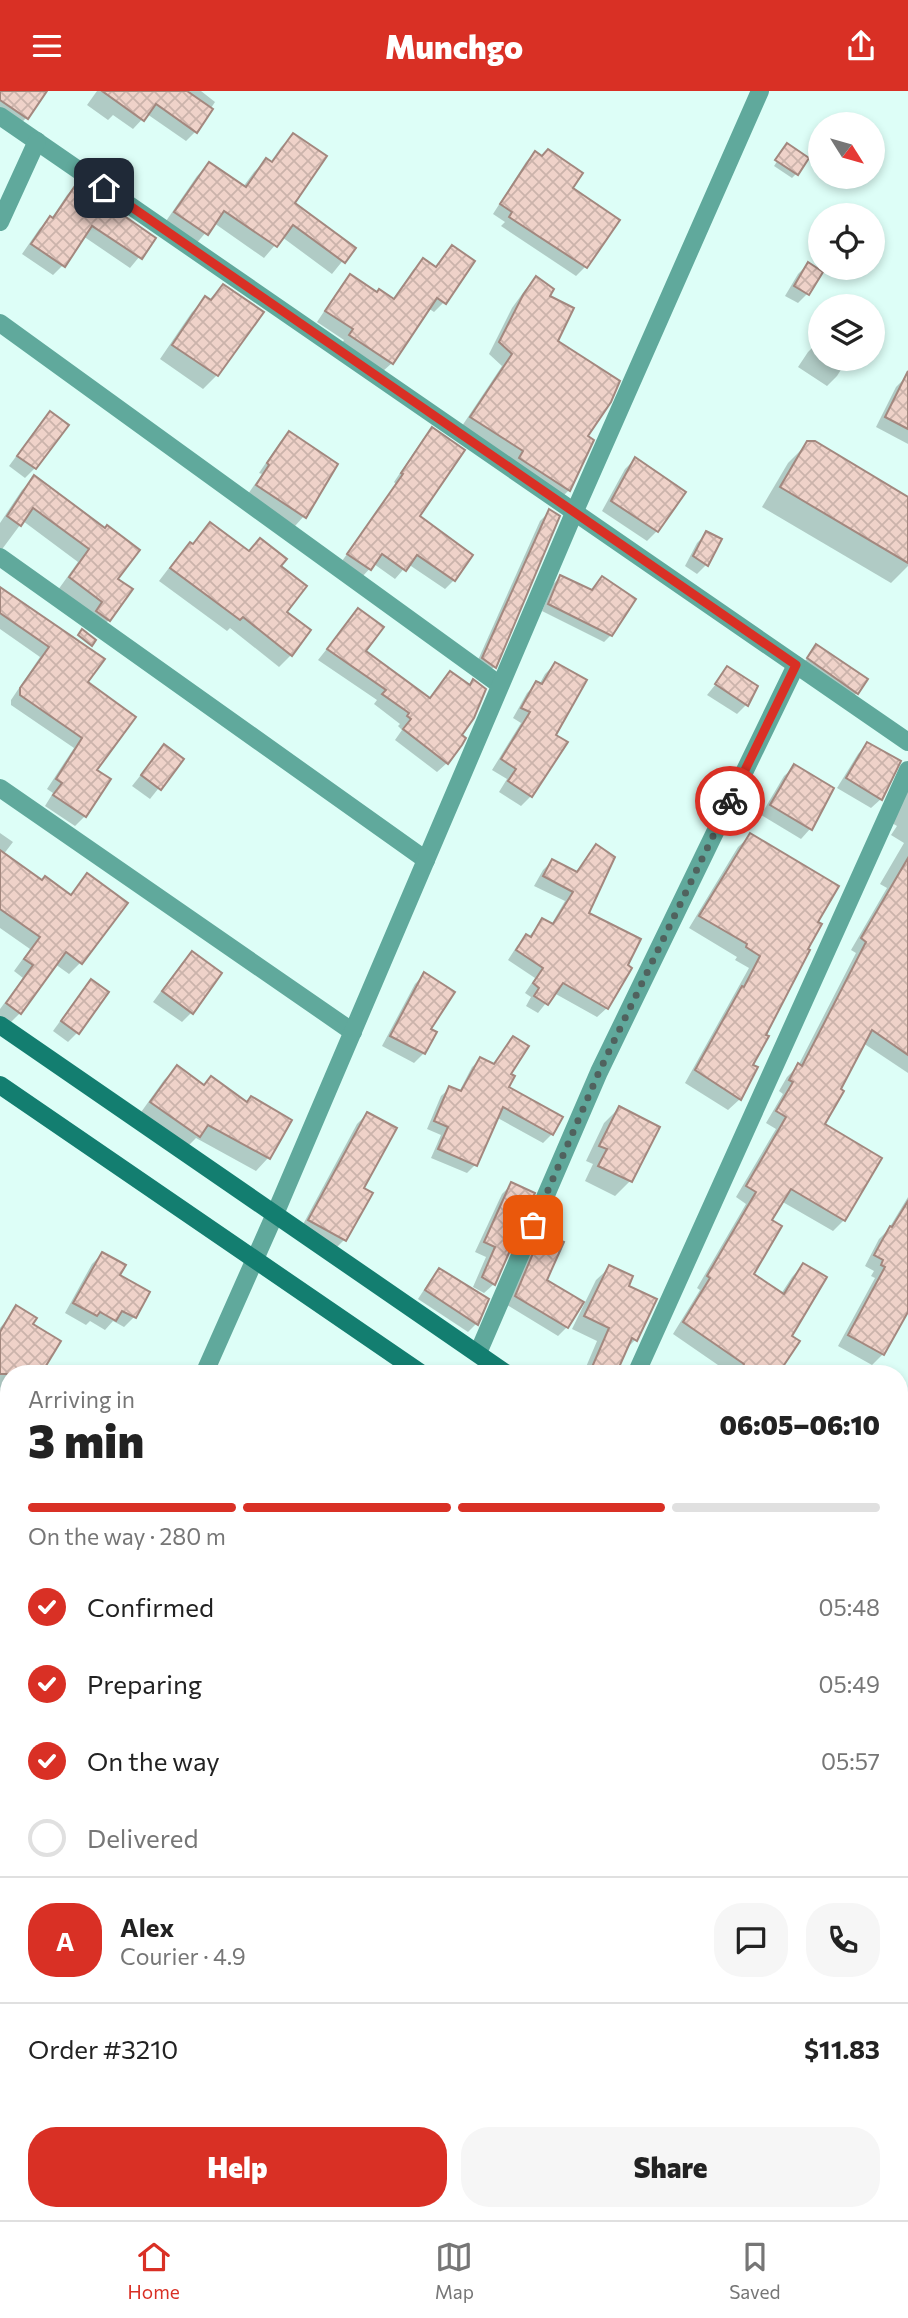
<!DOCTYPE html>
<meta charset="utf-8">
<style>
:root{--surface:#fff;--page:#f6f6f6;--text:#222;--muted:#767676;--line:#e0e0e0;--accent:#d93025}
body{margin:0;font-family:Commissioner,sans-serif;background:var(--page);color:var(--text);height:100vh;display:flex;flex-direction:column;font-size:26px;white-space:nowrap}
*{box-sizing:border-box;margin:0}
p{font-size:23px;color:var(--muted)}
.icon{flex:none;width:38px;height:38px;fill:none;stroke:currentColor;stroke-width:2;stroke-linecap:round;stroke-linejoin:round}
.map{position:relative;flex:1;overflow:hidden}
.side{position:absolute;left:0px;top:1274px;width:908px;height:856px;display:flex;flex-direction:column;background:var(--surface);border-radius:28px 28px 0 0;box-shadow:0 4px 10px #0003}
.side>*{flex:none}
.needle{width:46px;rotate:127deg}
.buttons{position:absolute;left:808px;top:21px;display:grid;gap:14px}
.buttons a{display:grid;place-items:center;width:77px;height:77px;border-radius:50%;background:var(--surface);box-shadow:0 4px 10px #0003;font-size:35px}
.pin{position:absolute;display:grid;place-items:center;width:60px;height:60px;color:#fff;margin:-30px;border-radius:14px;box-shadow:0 4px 10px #0006}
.courier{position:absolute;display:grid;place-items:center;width:70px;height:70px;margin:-35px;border:5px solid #d93025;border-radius:50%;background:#fff;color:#222;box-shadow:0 2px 9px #0007}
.summary em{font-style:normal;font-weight:800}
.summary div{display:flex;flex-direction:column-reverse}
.summary{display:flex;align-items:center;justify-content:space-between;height:119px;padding:0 28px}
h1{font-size:46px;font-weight:800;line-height:52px}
.bar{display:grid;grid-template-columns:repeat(4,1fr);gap:10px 7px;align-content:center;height:84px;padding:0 28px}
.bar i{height:9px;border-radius:5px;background:var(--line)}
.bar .current{background:var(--accent)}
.bar p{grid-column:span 4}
.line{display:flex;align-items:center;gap:18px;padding:0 28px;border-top:2px solid var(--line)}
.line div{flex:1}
.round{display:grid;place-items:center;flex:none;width:74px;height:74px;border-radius:28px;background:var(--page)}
ol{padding:0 28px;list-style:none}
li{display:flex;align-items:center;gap:21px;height:77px}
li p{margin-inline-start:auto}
li .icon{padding:7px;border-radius:50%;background:var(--accent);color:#fff;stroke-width:4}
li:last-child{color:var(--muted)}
li i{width:38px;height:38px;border:4px solid var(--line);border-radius:50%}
.cta{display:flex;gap:14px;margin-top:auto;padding:14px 28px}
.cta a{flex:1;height:80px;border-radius:28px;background:var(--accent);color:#fff;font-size:28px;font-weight:800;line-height:80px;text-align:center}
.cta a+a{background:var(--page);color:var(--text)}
header{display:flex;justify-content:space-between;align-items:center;height:91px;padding:0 28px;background:var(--accent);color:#fff;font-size:32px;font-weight:800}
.dock{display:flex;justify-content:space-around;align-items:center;height:98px;border-top:2px solid var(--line);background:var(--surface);font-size:19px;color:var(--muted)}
.dock a{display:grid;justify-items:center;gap:4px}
.dock .current{color:var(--accent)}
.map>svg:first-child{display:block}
.shadow{fill:#0003}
.building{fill:url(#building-cross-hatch);stroke:#a3887f;stroke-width:2}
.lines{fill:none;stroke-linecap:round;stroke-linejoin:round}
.street{stroke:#60a99c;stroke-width:18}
.secondary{stroke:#137e70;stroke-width:18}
.done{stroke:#50625e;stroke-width:7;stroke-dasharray:0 12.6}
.route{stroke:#d93025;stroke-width:9}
</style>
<header><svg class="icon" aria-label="menu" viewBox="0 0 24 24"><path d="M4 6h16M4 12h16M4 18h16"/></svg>Munchgo<svg class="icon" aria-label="share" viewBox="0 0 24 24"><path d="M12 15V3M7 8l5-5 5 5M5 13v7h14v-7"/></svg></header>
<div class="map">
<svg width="908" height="2129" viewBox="0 0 908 2129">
<defs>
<pattern id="building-cross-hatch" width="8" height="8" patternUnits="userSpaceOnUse" patternTransform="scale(1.75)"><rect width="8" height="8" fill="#efd2c9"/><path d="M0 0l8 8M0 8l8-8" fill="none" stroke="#cbb3ab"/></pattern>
</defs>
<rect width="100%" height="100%" fill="#ddfef7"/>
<g class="shadow">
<polygon points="0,0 36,0 42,5 26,27 15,39 0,28"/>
<polygon points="97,0 201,0 215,11 195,41 186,50 147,23 133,38 113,24 108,29 87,14"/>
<polygon points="293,44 293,113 353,157 332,183 282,146 264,167 214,132 195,154 164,133 197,85 209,73 243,96 254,81 266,69 270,72 281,56"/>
<polygon points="786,57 796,83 792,87 774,75"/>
<polygon points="535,62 571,98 617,130 585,176 576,185 501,135 505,131 493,123 526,71"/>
<polygon points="77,94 154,148 130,177 83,145 63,174 53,184 22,163 40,137 51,128 67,104"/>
<polygon points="452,156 444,211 434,221 428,217 392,272 382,281 341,254 344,249 317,231 341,195 350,185 377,203 392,209 413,179 423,170 434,177"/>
<polygon points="808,173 807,203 798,212 785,205 798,183"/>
<polygon points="536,188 548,206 556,250 585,346 569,399 558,410 460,338 502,275 489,263 512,217 525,199"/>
<polygon points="223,195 217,284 203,298 160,268 192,221 206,208 208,210"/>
<polygon points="818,251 821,253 821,268 847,269 837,285 827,295 798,276 808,261"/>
<polygon points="906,286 908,287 908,353 876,336 896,296"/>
<polygon points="50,323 35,377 25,387 9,375 40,333"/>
<polygon points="432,339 418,426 471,464 454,489 445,498 408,473 395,488 374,473 361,487 340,473 396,393 394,391 423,348"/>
<polygon points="289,342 304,425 295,435 248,403 262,383 259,382 280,351"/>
<polygon points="808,352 908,408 908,475 891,492 762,416 788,372"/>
<polygon points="635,368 657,440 647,450 602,420 625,378"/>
<polygon points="34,387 105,439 115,488 131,499 109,529 96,541 58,499 78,471 23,430 0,461 0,432 22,399"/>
<polygon points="550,420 558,426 494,576 484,585 474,578 540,430"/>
<polygon points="210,433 248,461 279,476 291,564 279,576 230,537 227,540 159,490 178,465 190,453 192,454"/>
<polygon points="707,442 707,473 697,483 685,475 697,452"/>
<polygon points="560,486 591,500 602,487 611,544 604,551 542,520 553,493"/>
<polygon points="0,506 86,591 95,679 85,725 75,735 45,715 53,702 47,698 74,657 11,614 11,609 40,566 0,538"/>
<polygon points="358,519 364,561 428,609 450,582 468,595 473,591 459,644 447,672 437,681 395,649 402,639 398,635 400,633 374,613 377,609 318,569"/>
<polygon points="817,556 857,602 847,611 798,578"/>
<polygon points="555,573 554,644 531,705 521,715 499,701 507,688 492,679 521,632 513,627 527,602 537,592 539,594 545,583"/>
<polygon points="728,578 746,614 737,623 707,604"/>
<polygon points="867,653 881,708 871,717 837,697 858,663"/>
<polygon points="164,655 182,668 150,708 132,695"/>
<polygon points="794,676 810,738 801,748 761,724 784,685"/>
<polygon points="908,699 908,982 863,952 821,1021 844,1129 833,1140 781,1110 770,1130 752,1183 781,1203 792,1186 803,1174 790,1245 776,1283 731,1283 673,1243 700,1199 697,1197 746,1113 736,1106 776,1038 766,1032 783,1003 779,1000 787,986 798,975 856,862 851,859 887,797 880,793 904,752 891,744 897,735 892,732"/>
<polygon points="0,742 13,751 3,764 41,791 69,805 87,785 80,872 69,883 55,873 20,922 9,933 0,927 0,918 23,887 14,880 30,858 0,837"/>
<polygon points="750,745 815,831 751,975 740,1008 728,1019 685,992 749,877 735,869 737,866 689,837 738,756"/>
<polygon points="596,755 587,823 607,917 597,926 554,902 538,922 526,915 531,906 525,902 535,887 508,869 517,855 526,845 528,847 542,829 551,834 565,810 534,795 543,779 552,770 575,782"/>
<polygon points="192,862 192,921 182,931 153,911 182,872"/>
<polygon points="425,883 428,939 424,962 414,972 382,955 415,893"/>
<polygon points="91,890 77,942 68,951 53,940 82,900"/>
<polygon points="513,947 507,997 561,1027 552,1043 543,1052 496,1026 475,1074 467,1082 431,1067 441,1044 427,1038 441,1005 450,997 459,1001 472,976 481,968 492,974"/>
<polygon points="177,976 203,995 290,1029 268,1067 256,1080 196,1047 185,1058 139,1024 164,989"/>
<polygon points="619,1017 657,1036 630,1090 615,1105 585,1090 593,1073 586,1070 604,1032"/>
<polygon points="367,1023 361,1097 345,1148 335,1158 300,1139 357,1033"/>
<polygon points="512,1093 494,1193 484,1202 473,1196 486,1166 475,1161 502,1103"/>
<polygon points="908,1106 908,1218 883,1263 872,1274 838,1255 875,1187 871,1185 874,1180 865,1175 879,1148 888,1139"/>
<polygon points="543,1143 545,1189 567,1236 558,1245 507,1214 534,1152"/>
<polygon points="102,1163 117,1185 148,1202 134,1226 124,1236 113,1230 105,1239 90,1230 86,1234 65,1222 92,1173"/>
<polygon points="610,1176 626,1196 635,1249 624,1260 614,1283 583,1283 597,1250 572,1238 596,1189"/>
<polygon points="440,1179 487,1209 476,1233 468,1241 418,1208 431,1188"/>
<polygon points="17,1216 9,1283 9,1311 0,1305 0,1237"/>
<polygon points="8,1482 9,1483 9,1536 0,1530 0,1490"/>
<polygon points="900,1623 908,1627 905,1637 908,1639 908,1709 900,1704"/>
<polygon points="900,1827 908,1832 908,1863 900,1874"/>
<polygon points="9,1889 9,1976 0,1997 0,1904 3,1895"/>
<polygon points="907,1926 908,1972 900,1984 900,1934"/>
<polygon points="908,2005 908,2032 900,2017"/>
<polygon points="900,2079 908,2084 908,2129 859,2129 854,2126 852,2129 751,2129 740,2121 841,2121 849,2125 851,2121 900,2121"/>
<polygon points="58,2121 64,2121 67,2129 55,2129"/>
<polygon points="75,2121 120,2121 117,2129 94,2129"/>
<polygon points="164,2121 214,2121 210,2129 161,2129"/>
<polygon points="318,2121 433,2121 432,2129 329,2129 329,2127 317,2123"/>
<polygon points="641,2121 668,2121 680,2129 638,2129"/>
</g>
<g class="building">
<polygon points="0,0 47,0 28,28 0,9"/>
<polygon points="102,0 187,0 213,18 197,42 156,13 144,30"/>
<polygon points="293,42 327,65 295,112 356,157 345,172 293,134 277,156 224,120 208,144 174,121 209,71 246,96 266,67 272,71"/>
<polygon points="787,52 809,67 798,84 775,69"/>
<polygon points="548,58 583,82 573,97 620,129 587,177 509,126 512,121 500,113 535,60 542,65"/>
<polygon points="77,92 156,147 142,168 92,135 65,176 31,153 50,125 53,127"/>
<polygon points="452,154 475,170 446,213 437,207 393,273 349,244 353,238 325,220 350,183 377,201 379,198 394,208 423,167 436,176"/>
<polygon points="808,171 823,181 809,204 794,195"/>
<polygon points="536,185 554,198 550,205 574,217 558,250 620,290 611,311 588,345 594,349 570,400 519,367 523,360 470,326 512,263 499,251 523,204"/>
<polygon points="223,193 264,221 218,285 172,254 205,205 211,209"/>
<polygon points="908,280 908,338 885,326"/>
<polygon points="50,320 69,334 36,378 17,365"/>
<polygon points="432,336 465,359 420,425 473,464 455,490 417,464 406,480 382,463 371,479 347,463 403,383 401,382"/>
<polygon points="289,340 338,373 306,427 256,394 269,374 267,372"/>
<polygon points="807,350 815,350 908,406 908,472 780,396"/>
<polygon points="635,366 686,401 658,441 611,410"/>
<polygon points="34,384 105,437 107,434 140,459 118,488 133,498 110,530 96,520 102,511 69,486 89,458 33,417 21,435 7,425"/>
<polygon points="549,418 560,425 496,577 482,567"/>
<polygon points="210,431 249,460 260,447 287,468 281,475 307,495 287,521 311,539 292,565 243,526 240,529 170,477 190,451 193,453"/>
<polygon points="706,440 722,448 708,475 693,465"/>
<polygon points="560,484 592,499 602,485 636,508 612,545 548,513"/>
<polygon points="0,496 105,568 88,591 136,626 97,679 111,688 86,726 53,704 62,692 56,688 82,647 20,604 20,597 49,556 0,522"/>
<polygon points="358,517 384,536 366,560 430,607 450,580 470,594 473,588 486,598 474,627 462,644 466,647 462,654 448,673 403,638 411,628 407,625 409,622 382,603 386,599 327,558"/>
<polygon points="82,538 96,549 92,555 78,544"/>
<polygon points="816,553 868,588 858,603 807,567"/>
<polygon points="555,571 587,589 556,644 568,651 532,706 508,690 516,678 501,668 530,621 521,617 536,590 542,593"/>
<polygon points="727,575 758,595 748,615 715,593"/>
<polygon points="867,651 901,670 882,709 846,687"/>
<polygon points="164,653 184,668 161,699 141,684"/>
<polygon points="794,673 834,697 812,739 770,714"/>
<polygon points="750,742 839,795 818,831 822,833 808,858 810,859 766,944 769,945 753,974 758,976 741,1009 695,979 742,895 744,896 760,865 746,856 747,853 699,825"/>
<polygon points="596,753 615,766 589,822 641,848 628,874 632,877 608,918 563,892 548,914 534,905 539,897 533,892 543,877 516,859 526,843 531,846 542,827 553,833 573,801 543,785 552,768 577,781"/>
<polygon points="0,759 42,789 45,785 71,804 87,782 128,812 82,873 66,861 21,923 6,912 33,874 24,868 40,846 0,818"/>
<polygon points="908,767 908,964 872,939 841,998 844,1000 825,1033 882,1067 845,1130 791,1098 772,1129 782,1135 754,1183 784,1203 803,1172 827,1186 792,1245 800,1250 778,1283 739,1283 744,1273 683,1231 710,1187 707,1185 756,1101 746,1095 786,1026 776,1020 793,991 789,989 798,972 802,975 866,851 861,847"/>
<polygon points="192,860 222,882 193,923 162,900"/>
<polygon points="424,881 455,901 431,938 437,941 425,963 390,945"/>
<polygon points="91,888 109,901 79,943 61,930"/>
<polygon points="513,945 529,955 511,983 515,985 509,996 563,1026 553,1044 503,1016 477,1075 438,1058 448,1036 434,1030 449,995 461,1000 480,966 494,973"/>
<polygon points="177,974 204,994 211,985 247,1011 251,1005 292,1029 270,1068 208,1034 200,1046 150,1011"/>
<polygon points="619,1015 660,1036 632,1091 598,1075 607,1058 599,1055"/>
<polygon points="367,1021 397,1037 364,1097 373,1102 346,1150 308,1129"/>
<polygon points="511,1091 535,1102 495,1194 482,1186 495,1156 484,1151"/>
<polygon points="908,1110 908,1221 884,1264 848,1244 885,1176 881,1174 883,1169 874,1164 890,1135 892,1136"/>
<polygon points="542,1141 564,1151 547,1189 584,1211 568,1237 515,1205"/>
<polygon points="102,1161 126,1174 120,1184 150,1201 136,1227 122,1220 116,1230 100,1221 97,1225 73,1212"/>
<polygon points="609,1174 633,1185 629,1195 657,1208 637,1250 632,1247 616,1283 589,1283 609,1237 584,1225"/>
<polygon points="439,1177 489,1208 478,1234 425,1199"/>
<polygon points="16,1214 37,1227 33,1233 61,1250 41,1283 0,1283 0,1241"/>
</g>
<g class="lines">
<g class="street">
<polyline points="0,25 908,651"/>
<polyline points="0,131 37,50"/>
<polyline points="0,232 500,594"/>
<polyline points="0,466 426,769"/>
<polyline points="0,697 353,941"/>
<polyline points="478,1262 599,981 796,574"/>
<polyline points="204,1283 275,1123 574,422 760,0"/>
<polyline points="636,1283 908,679"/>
<polyline points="900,1445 908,1426"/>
<polyline points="0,1630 9,1636"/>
<polyline points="0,1746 9,1726"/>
<polyline points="900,1793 908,1799"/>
<polyline points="900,2021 908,2027"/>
<polyline points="0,2090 9,2094"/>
<polyline points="77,2121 98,2129"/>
<polyline points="730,2121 741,2129"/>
<polyline points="136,2129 140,2121"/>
<polyline points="298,2129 301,2121"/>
<polyline points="459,2129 462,2121"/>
<polyline points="626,2129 629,2121"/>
</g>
<g class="secondary">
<polyline points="0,934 507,1283"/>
<polyline points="0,994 422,1283"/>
<polyline points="900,1537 908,1543"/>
<polyline points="900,1596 908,1601"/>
</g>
</g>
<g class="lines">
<polyline class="done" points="533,1134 599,981 730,710"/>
<polyline class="route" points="104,97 796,574 730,710"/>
</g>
</svg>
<div class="buttons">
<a><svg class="needle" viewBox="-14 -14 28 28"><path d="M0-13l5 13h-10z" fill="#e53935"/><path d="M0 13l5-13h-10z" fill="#767676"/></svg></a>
<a><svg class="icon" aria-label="locate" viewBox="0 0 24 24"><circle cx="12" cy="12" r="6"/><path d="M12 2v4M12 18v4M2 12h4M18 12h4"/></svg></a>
<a><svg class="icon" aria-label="layers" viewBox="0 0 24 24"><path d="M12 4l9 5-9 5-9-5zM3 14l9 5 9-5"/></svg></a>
</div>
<div class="pin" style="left:533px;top:1134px;background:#ea580c"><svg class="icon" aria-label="bag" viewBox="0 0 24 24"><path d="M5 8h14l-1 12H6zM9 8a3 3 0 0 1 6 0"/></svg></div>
<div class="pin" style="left:104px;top:97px;background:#1f2937"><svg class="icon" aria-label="home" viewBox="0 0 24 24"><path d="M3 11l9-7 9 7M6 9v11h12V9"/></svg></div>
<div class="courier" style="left:730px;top:710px"><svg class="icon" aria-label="bike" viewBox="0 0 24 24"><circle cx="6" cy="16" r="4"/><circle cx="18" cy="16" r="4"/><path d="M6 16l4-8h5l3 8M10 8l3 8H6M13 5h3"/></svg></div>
<section class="side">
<div class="summary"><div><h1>3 min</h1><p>Arriving in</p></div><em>06:05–06:10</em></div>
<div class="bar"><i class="current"></i><i class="current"></i><i class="current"></i><i></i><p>On the way · 280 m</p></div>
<ol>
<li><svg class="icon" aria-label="check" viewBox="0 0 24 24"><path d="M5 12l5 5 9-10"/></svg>Confirmed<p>05:48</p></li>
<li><svg class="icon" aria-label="check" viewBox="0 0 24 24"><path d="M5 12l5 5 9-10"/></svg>Preparing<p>05:49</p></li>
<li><svg class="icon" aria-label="check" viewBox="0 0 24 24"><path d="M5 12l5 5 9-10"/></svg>On the way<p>05:57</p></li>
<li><i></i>Delivered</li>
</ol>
<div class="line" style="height:126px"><b class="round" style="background:var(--accent);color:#fff">A</b><div><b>Alex</b><p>Courier · 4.9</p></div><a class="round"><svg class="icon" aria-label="chat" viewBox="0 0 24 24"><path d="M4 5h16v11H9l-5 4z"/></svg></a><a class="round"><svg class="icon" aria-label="phone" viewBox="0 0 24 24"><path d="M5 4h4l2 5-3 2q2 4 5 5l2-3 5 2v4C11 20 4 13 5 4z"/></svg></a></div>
<div class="line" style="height:91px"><div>Order #3210</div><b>$11.83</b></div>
<div class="cta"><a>Help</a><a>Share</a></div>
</section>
</div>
<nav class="dock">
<a class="current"><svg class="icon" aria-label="home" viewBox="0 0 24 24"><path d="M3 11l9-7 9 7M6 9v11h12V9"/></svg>Home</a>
<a><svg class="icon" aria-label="map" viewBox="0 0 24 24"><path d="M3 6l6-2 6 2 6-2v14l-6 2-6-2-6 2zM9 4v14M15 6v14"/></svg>Map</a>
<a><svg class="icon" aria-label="saved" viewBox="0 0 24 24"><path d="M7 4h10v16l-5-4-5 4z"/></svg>Saved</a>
</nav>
